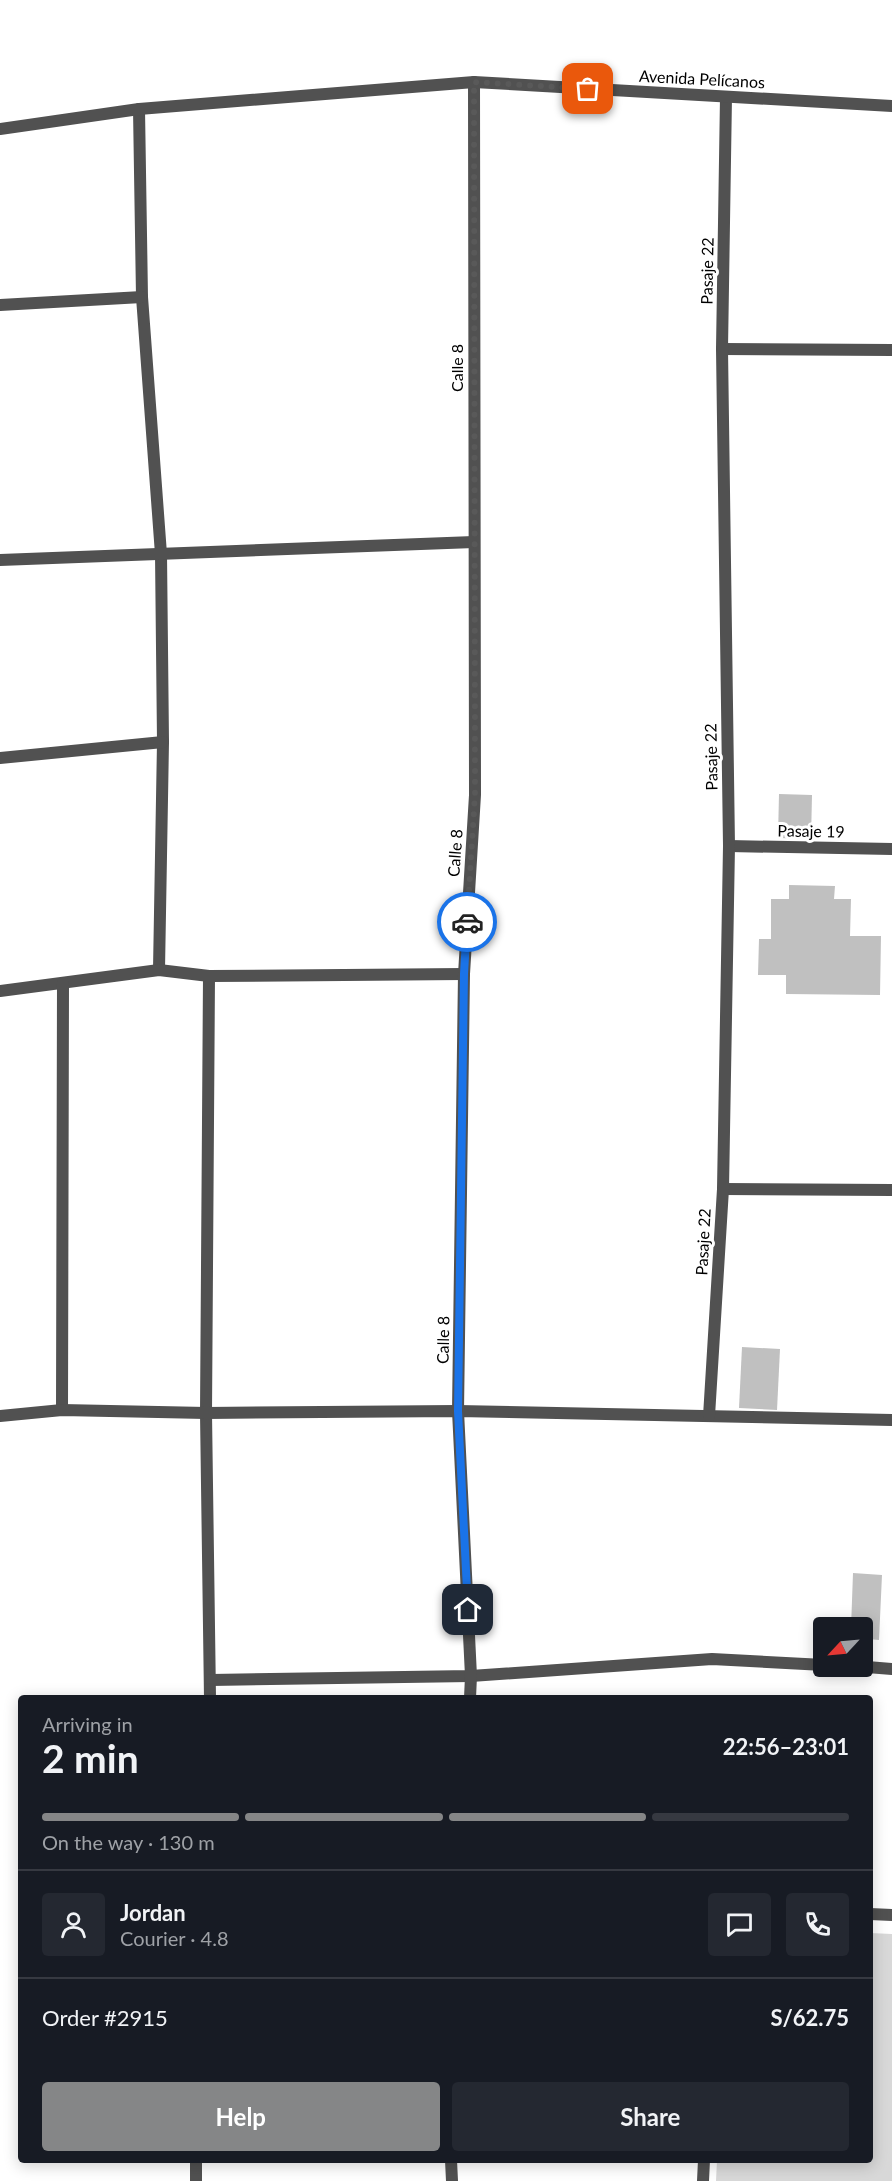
<!DOCTYPE html>
<meta charset="utf-8">
<style>
:root{--surface:#171b24;--page:#242831;--text:#f1f3f6;--muted:#9ea1a6;--line:#363941;--accent:#858687}
body{margin:0;font-family:Lato,sans-serif;background:var(--page);color:var(--text);height:100vh;display:flex;flex-direction:column;font-size:22px;white-space:nowrap}
*{box-sizing:border-box;margin:0}
p{font-size:20px;color:var(--muted)}
.icon{flex:none;width:33px;height:33px;fill:none;stroke:currentColor;stroke-width:2;stroke-linecap:round;stroke-linejoin:round}
.map{position:relative;flex:1;overflow:hidden}
.panel{position:absolute;left:18px;top:1695px;width:855px;height:468px;display:flex;flex-direction:column;background:var(--surface);border-radius:6px;box-shadow:0 3px 15px #0003}
.panel>*{flex:none}
.needle{width:39px;rotate:244deg}
.fabs{position:absolute;left:813px;top:1617px;display:grid;gap:12px}
.fabs a{display:grid;place-items:center;width:60px;height:60px;border-radius:6px;background:var(--surface);box-shadow:0 3px 15px #0003;font-size:30px}
.pin{position:absolute;display:grid;place-items:center;width:51px;height:51px;color:#fff;margin:-26px;border-radius:12px;box-shadow:0 3px 9px #0006}
.courier{position:absolute;display:grid;place-items:center;width:60px;height:60px;margin:-30px;border:4px solid #1a73e8;border-radius:50%;background:#fff;color:#222;box-shadow:0 2px 8px #0007}
.overview em{font-style:normal;font-weight:700}
.overview div{display:flex;flex-direction:column-reverse}
.overview{display:flex;align-items:center;justify-content:space-between;height:102px;padding:0 24px}
h1{font-size:39px;font-weight:700;line-height:45px}
.bar{display:grid;grid-template-columns:repeat(4,1fr);gap:9px 6px;align-content:center;height:72px;padding:0 24px}
.bar i{height:8px;border-radius:4px;background:var(--line)}
.bar .on{background:var(--accent)}
.bar p{grid-column:span 4}
.line{display:flex;align-items:center;gap:15px;padding:0 24px;border-top:2px solid var(--line)}
.line div{flex:1}
.round{display:grid;place-items:center;flex:none;width:63px;height:63px;border-radius:6px;background:var(--page)}
.cta{display:flex;gap:12px;margin-top:auto;padding:12px 24px}
.cta a{flex:1;height:69px;border-radius:6px;background:var(--accent);color:#fff;font-size:24px;font-weight:700;line-height:69px;text-align:center}
.cta a+a{background:var(--page);color:var(--text)}
.map>svg:first-child{display:block}
.green{fill:#d8d8d8}
.building{fill:#c0c0c0}
.lines{fill:none;stroke-linecap:round;stroke-linejoin:round}
.minor{stroke:#515151;stroke-width:12}
.tertiary{stroke:#515151;stroke-width:12}
.done{stroke:#595959;stroke-width:6;stroke-dasharray:0 10.8}
.route{stroke:#1a73e8;stroke-width:8}
.labels{text-anchor:middle;stroke-width:6;stroke-linejoin:round;paint-order:stroke}
.street-label{font-size:16px;fill:#000;stroke:#fff}
</style>
<div class="map">
<svg width="892" height="2181" viewBox="0 0 892 2181">
<rect width="100%" height="100%" fill="#fff"/>
<polygon class="green" points="870,1933 892,1934 892,2181 716,2181 717,2160 870,2160"/>
<g class="building">
<polygon points="779,794 812,795 811,839 778,838"/>
<polygon points="789,885 835,886 834,899 851,899 850,936 881,936 880,995 786,994 786,975 758,975 759,939 771,939 771,899 789,899"/>
<polygon points="742,1347 780,1349 777,1410 739,1408"/>
<polygon points="853,1573 882,1575 879,1640 868,1639 868,1651 862,1651 862,1628 851,1628"/>
</g>
<g class="lines">
<g class="minor">
<polyline points="139,109 142,297 161,554 163,742 159,970"/>
<polyline points="0,305 142,297"/>
<polyline points="722,349 892,350"/>
<polyline points="0,560 474,542"/>
<polyline points="0,758 163,742"/>
<polyline points="729,846 892,849"/>
<polyline points="209,976 206,1413 210,1698"/>
<polyline points="0,991 159,970 209,976 464,974"/>
<polyline points="723,1189 892,1190"/>
<polyline points="62,1410 63,983"/>
<polyline points="0,1416 62,1410 206,1413 458,1411 892,1420"/>
<polyline points="709,1416 723,1189 729,846 722,349 726,97"/>
<polyline points="855,1666 892,1669"/>
<polyline points="211,1680 471,1676 712,1659 824,1665"/>
<polyline points="470,1698 471,1676 458,1411 464,974 475,795 474,82"/>
<polyline points="870,1914 892,1915"/>
<polyline points="451,2160 452,2181"/>
<polyline points="196,2181 196,2160"/>
<polyline points="703,2181 704,2160"/>
</g>
<polyline class="tertiary" points="0,129 139,109 474,82 892,106"/>
</g>
<g class="lines">
<polyline class="done" points="467,922 475,795 474,82 588,89"/>
<polyline class="route" points="467,922 464,974 458,1411 468,1610"/>
</g>
<g class="labels">
<g class="street-label">
<text transform="translate(702 79) rotate(3)" y="6">Avenida Pelícanos</text>
<text transform="translate(707 271) rotate(-89)" y="6">Pasaje 22</text>
<text transform="translate(457 368) rotate(-90)" y="6">Calle 8</text>
<text transform="translate(711 757) rotate(-91)" y="6">Pasaje 22</text>
<text transform="translate(811 831) rotate(1)" y="6">Pasaje 19</text>
<text transform="translate(455 853) rotate(-86)" y="6">Calle 8</text>
<text transform="translate(703 1242) rotate(-87)" y="6">Pasaje 22</text>
<text transform="translate(443 1340) rotate(-89)" y="6">Calle 8</text>
</g>
</g>
</svg>
<div class="fabs">
<a><svg class="needle" viewBox="-14 -14 28 28"><path d="M0-13l5 13h-10z" fill="#e53935"/><path d="M0 13l5-13h-10z" fill="#9ea1a6"/></svg></a>
</div>
<div class="pin" style="left:588px;top:89px;background:#ea580c"><svg class="icon" aria-label="bag" viewBox="0 0 24 24"><path d="M5 8h14l-1 12H6zM9 8a3 3 0 0 1 6 0"/></svg></div>
<div class="pin" style="left:468px;top:1610px;background:#1f2937"><svg class="icon" aria-label="home" viewBox="0 0 24 24"><path d="M3 11l9-7 9 7M6 9v11h12V9"/></svg></div>
<div class="courier" style="left:467px;top:922px"><svg class="icon" aria-label="car" viewBox="0 0 24 24"><path d="M5 17H2v-5l4-1 3-4h7l3 4 3 1v5h-3M9 17h6M6 11h13"/><circle cx="7" cy="17" r="2"/><circle cx="17" cy="17" r="2"/></svg></div>
<section class="panel">
<div class="overview"><div><h1>2 min</h1><p>Arriving in</p></div><em>22:56–23:01</em></div>
<div class="bar"><i class="on"></i><i class="on"></i><i class="on"></i><i></i><p>On the way · 130 m</p></div>
<div class="line" style="height:108px"><a class="round"><svg class="icon" aria-label="person" viewBox="0 0 24 24"><circle cx="12" cy="8" r="4"/><path d="M4 21q1-7 8-7t8 7"/></svg></a><div><b>Jordan</b><p>Courier · 4.8</p></div><a class="round"><svg class="icon" aria-label="chat" viewBox="0 0 24 24"><path d="M4 5h16v11H9l-5 4z"/></svg></a><a class="round"><svg class="icon" aria-label="phone" viewBox="0 0 24 24"><path d="M5 4h4l2 5-3 2q2 4 5 5l2-3 5 2v4C11 20 4 13 5 4z"/></svg></a></div>
<div class="line" style="height:78px"><div>Order #2915</div><b>S/62.75</b></div>
<div class="cta"><a>Help</a><a>Share</a></div>
</section>
</div>
